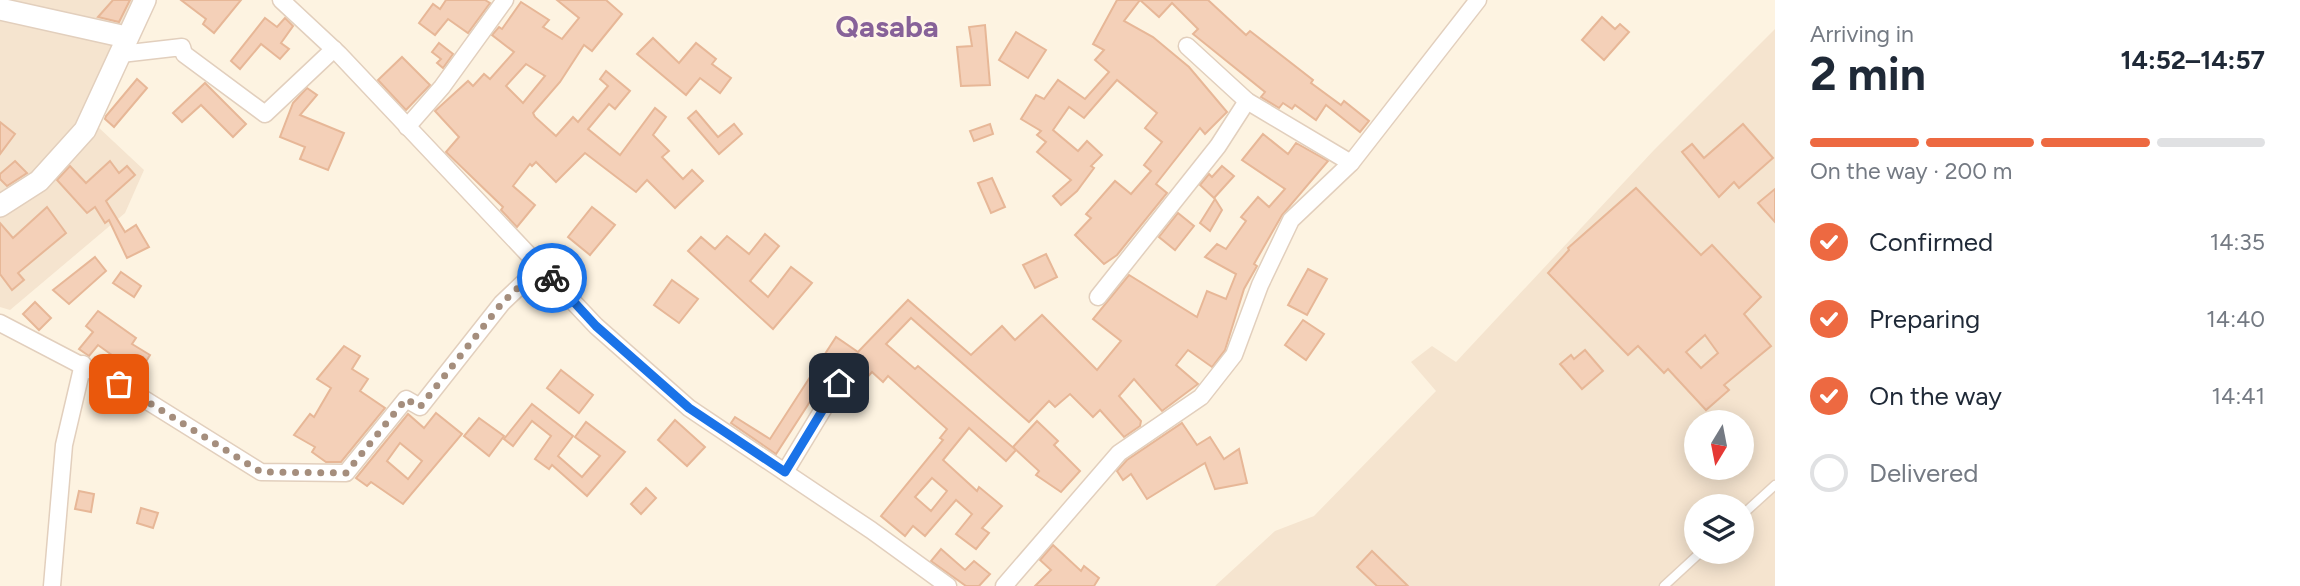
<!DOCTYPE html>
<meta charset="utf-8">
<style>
:root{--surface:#fff;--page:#f6f6f7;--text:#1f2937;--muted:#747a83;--line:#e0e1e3;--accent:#ed6941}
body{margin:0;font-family:Figtree,sans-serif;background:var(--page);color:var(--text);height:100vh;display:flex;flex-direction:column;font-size:26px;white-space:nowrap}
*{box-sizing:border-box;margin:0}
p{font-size:23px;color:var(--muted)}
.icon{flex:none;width:38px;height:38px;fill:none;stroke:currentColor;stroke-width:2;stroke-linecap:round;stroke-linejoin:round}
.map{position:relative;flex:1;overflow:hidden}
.details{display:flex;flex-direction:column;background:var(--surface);width:525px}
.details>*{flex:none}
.needle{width:46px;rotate:190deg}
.controls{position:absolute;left:1684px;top:410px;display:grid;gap:14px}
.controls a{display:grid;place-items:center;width:70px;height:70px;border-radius:50%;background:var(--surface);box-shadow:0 4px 18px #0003;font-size:35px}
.pin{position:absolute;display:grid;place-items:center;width:60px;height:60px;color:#fff;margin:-30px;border-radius:14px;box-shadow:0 4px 10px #0006}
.courier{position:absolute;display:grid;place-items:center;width:70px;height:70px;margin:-35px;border:5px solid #1a73e8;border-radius:50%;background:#fff;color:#222;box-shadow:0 2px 9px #0007}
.headline em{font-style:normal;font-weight:700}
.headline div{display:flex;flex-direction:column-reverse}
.headline{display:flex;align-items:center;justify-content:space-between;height:119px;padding:0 35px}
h1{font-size:46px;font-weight:700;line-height:52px}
.bar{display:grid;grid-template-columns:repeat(4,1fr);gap:10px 7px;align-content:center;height:84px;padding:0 35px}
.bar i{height:9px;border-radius:5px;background:var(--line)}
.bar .selected{background:var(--accent)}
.bar p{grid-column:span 4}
ol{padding:0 35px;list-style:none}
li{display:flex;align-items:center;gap:21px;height:77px}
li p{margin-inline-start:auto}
li .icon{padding:7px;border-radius:50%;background:var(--accent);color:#fff;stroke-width:4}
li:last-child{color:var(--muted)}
li i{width:38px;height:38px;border:4px solid var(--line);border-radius:50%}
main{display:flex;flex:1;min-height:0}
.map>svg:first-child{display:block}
.residential{fill:#f5e4cf;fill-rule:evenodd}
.building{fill:#f4d0b8;stroke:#e7b797;stroke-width:2;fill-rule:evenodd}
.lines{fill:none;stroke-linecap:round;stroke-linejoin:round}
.service-casing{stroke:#e2cfbd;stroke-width:11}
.minor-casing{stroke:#e2cfbd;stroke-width:19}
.tertiary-casing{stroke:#e2cfbd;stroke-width:24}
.service{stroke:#fff;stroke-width:8}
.minor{stroke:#fff;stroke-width:16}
.tertiary{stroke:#fff;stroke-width:21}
.done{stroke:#a58e7d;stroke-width:7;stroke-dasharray:0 12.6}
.route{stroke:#1a73e8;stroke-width:9}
.labels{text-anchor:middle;stroke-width:5;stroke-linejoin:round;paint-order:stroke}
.quarter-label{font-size:30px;font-weight:bold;fill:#876299;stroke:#fff6e8}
</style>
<main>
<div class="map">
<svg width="1775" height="586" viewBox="0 0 1775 586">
<rect width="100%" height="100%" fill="#fdf3e1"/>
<g class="residential">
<polygon points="0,0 139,0 82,112 144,170 125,213 10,310 0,307"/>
<path d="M 1775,29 L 1775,586 L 1215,586 L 1275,531 L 1314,516 L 1436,391 L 1411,362 L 1432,346 L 1456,362 L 1654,150 ZM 1696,422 L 1741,422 L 1741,467 L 1696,467 ZM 1696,506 L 1741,506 L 1741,551 L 1696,551 Z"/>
</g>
<g class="building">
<polygon points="113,0 130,0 119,22 98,17"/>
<polygon points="181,0 241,0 214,33 203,24 206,19"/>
<polygon points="446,0 485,0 490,3 468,33 448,19 435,35 419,23 433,4 440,9"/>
<path d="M 557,0 L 606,0 L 622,14 L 592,51 L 584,45 L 560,82 L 533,113 L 535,117 L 556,136 L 573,117 L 578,122 L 608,86 L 600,79 L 606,71 L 630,91 L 615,109 L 609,104 L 588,129 L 620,155 L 655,108 L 666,117 L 653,135 L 669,151 L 662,157 L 683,179 L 692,170 L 703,181 L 675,208 L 647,180 L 636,192 L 585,153 L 556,182 L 536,162 L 532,166 L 530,164 L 513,186 L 535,205 L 517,227 L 501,210 L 503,207 L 446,152 L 459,137 L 435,111 L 468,81 L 473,86 L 484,74 L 490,79 L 514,52 L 492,35 L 499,27 L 502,29 L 521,2 L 549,20 L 543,27 L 562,39 L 579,18 ZM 526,64 L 545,76 L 523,103 L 506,86 Z"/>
<polygon points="1117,0 1140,0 1124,21 1153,37 1189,67 1227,112 1205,134 1200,128 1156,184 1167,193 1117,255 1104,264 1075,235 1091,218 1086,214 1115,181 1131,194 1151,171 1144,165 1162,142 1145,128 1157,113 1117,80 1084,118 1069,107 1053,130 1078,151 1087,141 1102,155 1091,166 1094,168 1077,191 1061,205 1053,196 1071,180 1037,152 1046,142 1037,135 1041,131 1021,119 1036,95 1044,99 1058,80 1085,99 1109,72 1095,60 1104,50 1093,44"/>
<polygon points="1140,0 1208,0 1246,35 1250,31 1313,80 1311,83 1341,105 1344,101 1369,121 1360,132 1326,105 1316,120 1295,105 1292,109 1283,103 1279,108 1261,97 1265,92 1193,34 1198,29 1172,3 1159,17"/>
<polygon points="1602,17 1615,29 1620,24 1629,32 1604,60 1582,40"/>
<polygon points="265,18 277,27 285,18 293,26 281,43 289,49 280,59 261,44 240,69 231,61"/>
<polygon points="985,25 990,85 961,86 957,47 972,46 969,27"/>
<polygon points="1016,32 1046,50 1028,78 999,60"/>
<polygon points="653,38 679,63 696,43 716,59 712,64 731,78 720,93 700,78 686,95 637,54"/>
<polygon points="439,43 453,54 443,68 437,63 441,59 432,52"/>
<polygon points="402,57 430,85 406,110 378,80"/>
<polygon points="137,79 147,88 114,127 105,119 106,116"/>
<polygon points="205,83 246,124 233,137 201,105 182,122 173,113"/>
<polygon points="307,88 317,95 300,115 344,133 328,170 300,159 305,147 280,137 293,103"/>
<polygon points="696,111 718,137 734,124 742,134 719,154 688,118"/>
<polygon points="0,122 15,134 0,154"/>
<polygon points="990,124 993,134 974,141 970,131"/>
<polygon points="1743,124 1773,158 1739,188 1734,182 1719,197 1682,152 1692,144 1704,158"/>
<path d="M 1263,134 L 1288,154 L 1296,143 L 1328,161 L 1282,215 L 1254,264 L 1257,266 L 1244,289 L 1225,350 L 1212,367 L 1188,350 L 1176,365 L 1198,384 L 1162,411 L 1134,379 L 1119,396 L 1141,421 L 1140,426 L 1124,437 L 1100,410 L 1093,417 L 1070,394 L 1055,407 L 1049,401 L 1029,422 L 911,318 L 886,344 L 915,369 L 918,366 L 1016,450 L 1006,461 L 969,428 L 943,460 L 977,491 L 979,487 L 1002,506 L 982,528 L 989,533 L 976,549 L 956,534 L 972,514 L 956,500 L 925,536 L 913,526 L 905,536 L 881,516 L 943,440 L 940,438 L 947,429 L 888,376 L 883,382 L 872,372 L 862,383 L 837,360 L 776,454 L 731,423 L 735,417 L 770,439 L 836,337 L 858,352 L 908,300 L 971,355 L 1002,326 L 1015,340 L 1042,315 L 1097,370 L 1121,341 L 1093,319 L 1129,275 L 1197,317 L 1207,291 L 1226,299 L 1236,274 L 1205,257 L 1217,244 L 1226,249 L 1246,221 L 1241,217 L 1258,197 L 1269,207 L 1285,189 L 1242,160 ZM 932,478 L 947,491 L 931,511 L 915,497 Z"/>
<polygon points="15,161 27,173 7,186 0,179 0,174"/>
<polygon points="110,161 119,173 127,166 135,175 106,201 125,232 136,225 149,247 127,258 109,220 105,223 95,207 87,213 57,180 70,166 86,183"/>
<polygon points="1222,166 1234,176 1214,198 1200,185 1209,174 1212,177"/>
<polygon points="992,178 1005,207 991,213 978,183"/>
<path d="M 1636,188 L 1701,255 L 1712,245 L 1761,297 L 1744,314 L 1771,346 L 1724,385 L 1729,390 L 1706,410 L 1668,369 L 1664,373 L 1638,346 L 1628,355 L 1548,273 L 1569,250 L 1568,248 ZM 1705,335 L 1718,353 L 1701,368 L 1686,352 Z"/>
<polygon points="1775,189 1775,222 1758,203"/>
<polygon points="1215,199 1222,210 1210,231 1200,223"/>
<polygon points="47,207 66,233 18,273 24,280 12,290 0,274 0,223 13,238"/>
<polygon points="592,207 615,225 590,255 568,237"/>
<polygon points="1178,213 1194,226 1175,250 1159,237"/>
<polygon points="765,234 779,246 750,281 768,297 791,267 812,283 773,329 688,251 701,237 715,249 727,236 749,254"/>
<polygon points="1046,254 1057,277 1035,288 1023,265"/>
<polygon points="95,257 106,271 69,304 53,290"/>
<polygon points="1308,269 1327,279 1307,315 1288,305"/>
<polygon points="121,272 141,286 134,297 113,283"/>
<polygon points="672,280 698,299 679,323 654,305"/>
<polygon points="35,302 51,318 39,330 23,314"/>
<polygon points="98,311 136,338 132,344 150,355 134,381 109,368 116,358 98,345 89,356 79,349 93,332 86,326"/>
<polygon points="1303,320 1324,334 1306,360 1285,345"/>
<polygon points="344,346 360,356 352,369 368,379 360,391 385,408 341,462 326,462 312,452 315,447 294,435 310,414 314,417 331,388 317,379"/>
<polygon points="1585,350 1603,371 1582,389 1560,364 1571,355 1574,359"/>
<polygon points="561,370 593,395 579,413 547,388"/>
<polygon points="532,404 573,436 558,456 582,477 600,456 575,437 586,422 625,452 587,496 552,465 549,469 535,459 551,436 532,421 513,446 504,439"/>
<path d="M 436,413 L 462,434 L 403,504 L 371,482 L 367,486 L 356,478 L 408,414 L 424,428 ZM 400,443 L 422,461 L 408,479 L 387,461 Z"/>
<polygon points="479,418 504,436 489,456 464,436"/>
<polygon points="675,420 705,447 687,466 658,440"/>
<polygon points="1037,421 1058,441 1054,445 1080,471 1061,492 1036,475 1039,471 1013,447"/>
<polygon points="1182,423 1197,445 1210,437 1224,459 1239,449 1247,483 1215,489 1205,463 1147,499 1131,474 1123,480 1117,471 1127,460"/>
<polygon points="646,488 656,498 641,514 631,504"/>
<polygon points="79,491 94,494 91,512 75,509"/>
<polygon points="141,508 158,513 153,528 137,523"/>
<polygon points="1053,545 1081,571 1084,566 1099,578 1094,586 1035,586 1051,570 1040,560"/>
<polygon points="941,549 965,570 974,561 990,574 979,586 966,586 931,561"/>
<polygon points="1372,551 1408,586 1377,586 1357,567"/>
</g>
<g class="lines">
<g class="service-casing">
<g id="service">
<polyline points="1741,516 1775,485"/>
<polyline points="1664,586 1702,551"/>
</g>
</g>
<g class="minor-casing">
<g id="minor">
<polyline points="281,0 339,54 596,326 689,408 871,530 948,586"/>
<polyline points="1187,46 1247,101 1351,163"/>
<polyline points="121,54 182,47 184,54 265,114 334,49"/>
<polyline points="407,127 442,87 505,0"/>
<polyline points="1098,297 1218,146 1247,101"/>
<polyline points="0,323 136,394 261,472 346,473 406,399 420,407 502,303 541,266"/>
<polyline points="785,472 839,383"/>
<polyline points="52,586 64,445 83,364"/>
<polyline points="1004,586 1119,453 1201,397 1234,355 1260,285 1291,220 1351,163 1478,0"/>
</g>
</g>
<g class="tertiary-casing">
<g id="tertiary">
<polyline points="0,9 126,37"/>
<polyline points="0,206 39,181 85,130 145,0"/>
</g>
</g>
<use href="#service" class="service"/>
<use href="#minor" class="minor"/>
<use href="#tertiary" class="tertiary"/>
</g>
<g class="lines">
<polyline class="done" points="119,384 261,472 346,473 406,399 420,407 502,303 541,266 552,278"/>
<polyline class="route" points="552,278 596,326 689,408 785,472 839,383"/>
</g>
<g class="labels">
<g class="quarter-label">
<text x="887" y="37">Qasaba</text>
</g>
</g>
</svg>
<div class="controls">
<a><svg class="needle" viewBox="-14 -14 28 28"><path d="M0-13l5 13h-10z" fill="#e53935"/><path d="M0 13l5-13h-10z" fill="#747a83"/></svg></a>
<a><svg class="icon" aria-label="layers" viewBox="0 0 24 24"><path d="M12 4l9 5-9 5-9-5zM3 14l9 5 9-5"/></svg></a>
</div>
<div class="pin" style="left:119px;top:384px;background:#ea580c"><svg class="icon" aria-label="bag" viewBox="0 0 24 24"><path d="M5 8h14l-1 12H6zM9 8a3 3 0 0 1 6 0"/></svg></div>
<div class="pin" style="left:839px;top:383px;background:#1f2937"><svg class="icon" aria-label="home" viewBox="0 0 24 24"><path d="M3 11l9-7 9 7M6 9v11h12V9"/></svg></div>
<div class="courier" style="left:552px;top:278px"><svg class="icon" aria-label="bike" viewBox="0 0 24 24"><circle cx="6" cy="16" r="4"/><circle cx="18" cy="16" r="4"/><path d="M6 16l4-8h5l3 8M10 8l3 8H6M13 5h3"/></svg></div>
</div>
<section class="details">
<div class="headline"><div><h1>2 min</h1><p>Arriving in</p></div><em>14:52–14:57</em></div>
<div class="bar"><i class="selected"></i><i class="selected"></i><i class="selected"></i><i></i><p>On the way · 200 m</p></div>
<ol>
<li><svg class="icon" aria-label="check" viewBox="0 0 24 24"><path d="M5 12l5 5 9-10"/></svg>Confirmed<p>14:35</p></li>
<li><svg class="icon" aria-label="check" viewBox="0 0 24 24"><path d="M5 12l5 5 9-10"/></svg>Preparing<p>14:40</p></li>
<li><svg class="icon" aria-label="check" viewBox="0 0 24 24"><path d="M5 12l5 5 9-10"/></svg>On the way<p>14:41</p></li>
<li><i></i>Delivered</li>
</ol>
</section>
</main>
